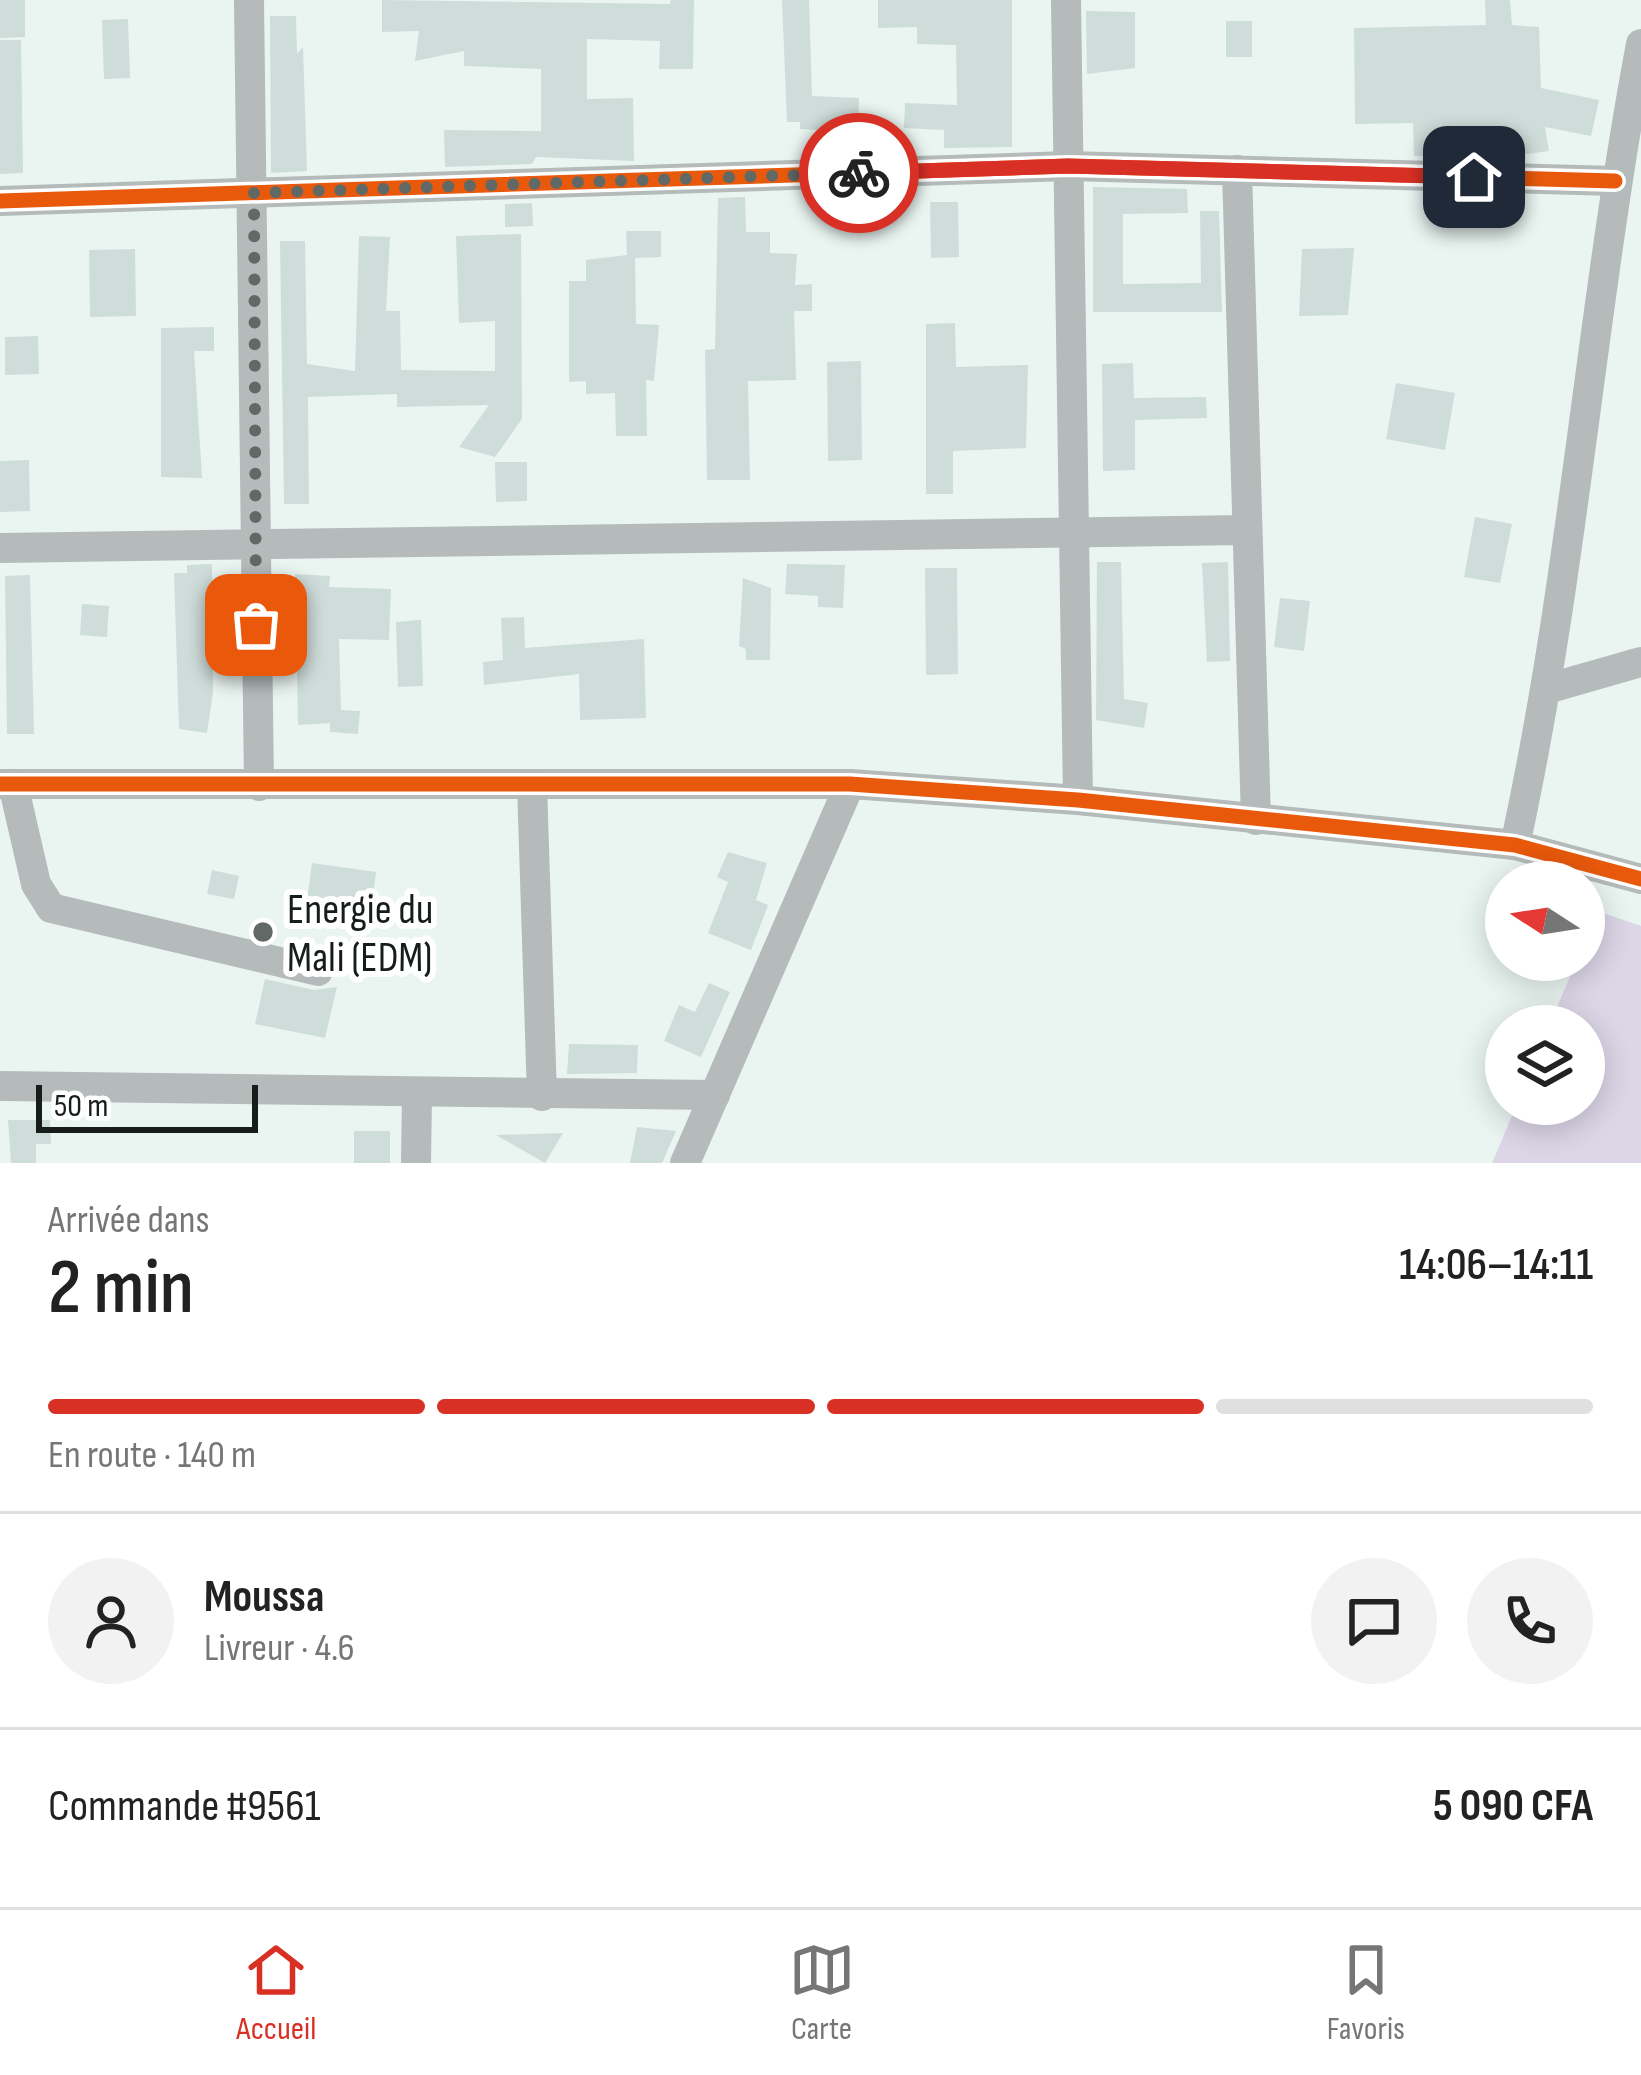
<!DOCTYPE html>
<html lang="fr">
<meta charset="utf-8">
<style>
:root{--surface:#fff;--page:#f2f2f2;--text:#222;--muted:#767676;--line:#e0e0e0;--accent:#d93025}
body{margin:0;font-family:"Sofia Sans Condensed",sans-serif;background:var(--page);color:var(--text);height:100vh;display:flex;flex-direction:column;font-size:45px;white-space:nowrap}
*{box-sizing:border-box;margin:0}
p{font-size:39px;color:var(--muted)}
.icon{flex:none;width:66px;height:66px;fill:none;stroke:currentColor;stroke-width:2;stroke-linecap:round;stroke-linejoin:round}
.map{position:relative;height:1163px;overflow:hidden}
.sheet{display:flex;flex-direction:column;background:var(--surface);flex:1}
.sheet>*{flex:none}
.needle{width:78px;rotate:282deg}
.controls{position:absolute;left:1485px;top:861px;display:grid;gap:24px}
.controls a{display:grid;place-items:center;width:120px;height:120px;border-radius:50%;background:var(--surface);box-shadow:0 6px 30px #0003;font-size:60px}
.scale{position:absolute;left:36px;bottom:30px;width:222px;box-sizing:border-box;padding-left:12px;border:6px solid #161d1b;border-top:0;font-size:33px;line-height:42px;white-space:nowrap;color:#161d1b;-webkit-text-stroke:9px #fff;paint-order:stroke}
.pin{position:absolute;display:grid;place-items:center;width:102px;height:102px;color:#fff;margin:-51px;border-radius:24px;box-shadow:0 6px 18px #0006}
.courier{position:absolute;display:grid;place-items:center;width:120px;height:120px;margin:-60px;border:9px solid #d93025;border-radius:50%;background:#fff;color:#222;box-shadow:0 3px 15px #0007}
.summary em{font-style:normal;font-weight:600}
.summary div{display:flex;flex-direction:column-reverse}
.summary{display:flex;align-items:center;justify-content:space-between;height:204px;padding:0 48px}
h1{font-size:78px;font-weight:600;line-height:90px}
.bar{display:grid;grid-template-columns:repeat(4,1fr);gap:18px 12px;align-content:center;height:144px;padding:0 48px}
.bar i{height:15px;border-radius:9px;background:var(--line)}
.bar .current{background:var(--accent)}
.bar p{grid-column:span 4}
.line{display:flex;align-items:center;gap:30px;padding:0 48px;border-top:3px solid var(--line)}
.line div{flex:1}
.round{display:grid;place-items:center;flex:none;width:126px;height:126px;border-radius:63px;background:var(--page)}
.tabs{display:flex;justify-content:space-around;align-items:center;height:168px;border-top:3px solid var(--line);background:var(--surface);font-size:33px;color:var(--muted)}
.tabs a{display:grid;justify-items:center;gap:6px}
.tabs .current{color:var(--accent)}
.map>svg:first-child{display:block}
.green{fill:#dcd6e7}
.building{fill:#ceddda}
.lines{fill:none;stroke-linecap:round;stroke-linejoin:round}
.minor{stroke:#b4bbba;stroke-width:30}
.cycleway-casing{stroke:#fff;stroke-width:22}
.cycleway{stroke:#e8590c;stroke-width:15}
.done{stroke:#606966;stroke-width:12;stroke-dasharray:0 21.6}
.route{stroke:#d93025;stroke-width:15}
.poi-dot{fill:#606966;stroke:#fff;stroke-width:4.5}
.labels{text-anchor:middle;stroke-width:12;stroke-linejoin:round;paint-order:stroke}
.poi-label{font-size:42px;fill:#161d1b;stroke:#fff;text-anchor:start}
</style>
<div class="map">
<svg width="1641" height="1163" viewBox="0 0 1641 1163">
<rect width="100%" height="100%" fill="#eaf5f2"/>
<polygon class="green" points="1597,911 1641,926 1641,1163 1492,1163 1517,1104 1584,1104 1584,1026 1549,1026 1577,960 1584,960 1584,943"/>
<g class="building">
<polygon points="0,0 25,0 25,37 0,38"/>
<polygon points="382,0 670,4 671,0 694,0 693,69 659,69 660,41 587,39 587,99 633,98 634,161 536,157 532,164 445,167 444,130 541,131 541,69 464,66 464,51 415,61 419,31 382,32"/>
<polygon points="782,0 809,0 812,96 859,98 858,132 800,129 800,122 787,122"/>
<polygon points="878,0 1012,0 1012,147 944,148 944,130 904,128 905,103 957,105 956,45 917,44 917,27 878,28"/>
<polygon points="1485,0 1510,0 1512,25 1539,27 1541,88 1599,100 1591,136 1545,127 1549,151 1494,158 1414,156 1413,123 1355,124 1354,28 1486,25"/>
<polygon points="1086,11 1135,12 1135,68 1087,74"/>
<polygon points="270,16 296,16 297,54 303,47 307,171 271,173"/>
<polygon points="128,19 130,78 104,79 102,20"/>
<rect x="1226" y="21" width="26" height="36"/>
<polygon points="0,40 21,40 23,173 0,174"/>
<polygon points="1093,187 1187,189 1188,213 1123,214 1123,284 1201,283 1200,211 1219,211 1222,312 1093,312"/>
<polygon points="745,197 746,232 770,232 770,253 797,254 795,285 812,284 812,311 794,311 796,380 748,381 750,480 707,480 705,350 715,349 718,198"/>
<polygon points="930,202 958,202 959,257 931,258"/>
<polygon points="532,203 533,226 505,227 505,204"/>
<polygon points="626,231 661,231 661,257 635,258 636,324 659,325 654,381 646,380 647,436 616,436 615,393 586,394 586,381 569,382 569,281 586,281 586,260 627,255"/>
<polygon points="521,234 522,419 495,457 459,447 489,405 397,407 397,394 308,397 309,504 284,504 280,241 305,241 307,364 355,371 359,236 390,237 386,311 400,311 401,370 495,371 495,321 459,323 456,236"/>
<polygon points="1354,248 1348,315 1299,316 1302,249"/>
<polygon points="135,249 136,316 90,317 89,250"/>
<polygon points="955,323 956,367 1028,365 1026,448 953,451 953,494 926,494 926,324"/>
<polygon points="214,327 214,351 194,351 202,478 161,477 161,328"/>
<polygon points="38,336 39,374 5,375 5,337"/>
<polygon points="861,361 862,460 828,461 827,362"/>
<polygon points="1133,363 1134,398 1206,397 1207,418 1135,420 1135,470 1103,471 1102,364"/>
<polygon points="1396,383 1455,393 1445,450 1386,439"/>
<polygon points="29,460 30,511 0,512 0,461"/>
<polygon points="495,462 527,462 527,501 496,502"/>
<polygon points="1475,517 1512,524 1500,583 1464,577"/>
<polygon points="1097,562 1121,562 1124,699 1148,703 1144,728 1096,720"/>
<polygon points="1228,562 1230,661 1207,662 1202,563"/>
<polygon points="212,564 213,692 207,733 179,729 174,573 187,573 187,565"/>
<polygon points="787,564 845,565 843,608 818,607 818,596 785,594"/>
<polygon points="925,568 957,568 958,674 926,675"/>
<polygon points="295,574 330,576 329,587 391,589 389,640 339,639 341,710 360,711 358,734 330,732 330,723 298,725"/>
<polygon points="30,575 34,734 7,734 5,576"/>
<polygon points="743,578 771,588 770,660 746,660 746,649 739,646"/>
<polygon points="1280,598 1310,601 1304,651 1274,647"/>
<polygon points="82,604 109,606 107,637 80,635"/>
<polygon points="524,617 525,648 644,639 646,718 580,720 579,674 484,685 483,662 503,660 501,618"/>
<polygon points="421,620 423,686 398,687 396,622"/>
<polygon points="728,852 767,863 756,900 768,905 751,950 708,933 728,882 717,877"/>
<polygon points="312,863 376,872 369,926 305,917"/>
<polygon points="212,870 239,876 234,899 207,894"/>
<polygon points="265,979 314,990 337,987 325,1038 255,1024"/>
<polygon points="709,983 730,992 701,1057 664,1041 679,1005 695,1012"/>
<polygon points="569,1044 638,1045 637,1073 567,1074"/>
<polygon points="8,1120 50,1120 51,1144 36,1144 36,1163 11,1163"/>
<polygon points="637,1127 676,1131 662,1163 630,1163"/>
<rect x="354" y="1131" width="36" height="32"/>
<polygon points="563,1133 545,1163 496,1135"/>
</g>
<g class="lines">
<g class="minor">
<polyline points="249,0 259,786"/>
<polyline points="1066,0 1078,800"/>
<polyline points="1237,170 1256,820"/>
<polyline points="0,201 1068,166 1615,181"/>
<polyline points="0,548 1247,530"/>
<polyline points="1550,688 1641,662"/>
<polyline points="0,784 850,784 1078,800 1515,845 1641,879"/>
<polyline points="13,784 36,884 51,908 318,971"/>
<polyline points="532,785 542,1096"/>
<path d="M 1515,845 C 1573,580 1591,310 1641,44"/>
<polyline points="0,1086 715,1095"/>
<polyline points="416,1163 417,1094"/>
<polyline points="685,1163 850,784"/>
</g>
<g class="cycleway-casing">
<g id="cycleway">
<polyline points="0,201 1068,166 1615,181"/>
<polyline points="0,784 850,784 1078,800 1515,845 1641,879"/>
</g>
</g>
<use href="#cycleway" class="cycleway"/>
</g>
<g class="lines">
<polyline class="done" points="256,625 254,193 859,173"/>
<polyline class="route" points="859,173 1068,166 1474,177"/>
</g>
<circle class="poi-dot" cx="263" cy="932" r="12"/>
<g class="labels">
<g class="poi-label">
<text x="287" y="923">Energie du<tspan x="287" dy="48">Mali (EDM)</tspan></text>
</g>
</g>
</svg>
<div class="controls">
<a><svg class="needle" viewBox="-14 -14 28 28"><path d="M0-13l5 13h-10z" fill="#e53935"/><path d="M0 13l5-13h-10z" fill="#767676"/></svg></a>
<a><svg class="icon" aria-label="layers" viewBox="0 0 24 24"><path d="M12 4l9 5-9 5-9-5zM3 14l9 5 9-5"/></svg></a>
</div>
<div class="scale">50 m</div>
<div class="pin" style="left:256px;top:625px;background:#ea580c"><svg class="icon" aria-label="bag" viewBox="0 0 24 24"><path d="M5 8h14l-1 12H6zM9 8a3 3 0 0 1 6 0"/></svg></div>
<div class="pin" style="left:1474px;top:177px;background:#1f2937"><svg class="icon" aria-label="home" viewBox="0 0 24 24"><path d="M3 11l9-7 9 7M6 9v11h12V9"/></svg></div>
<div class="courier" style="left:859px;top:173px"><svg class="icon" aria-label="bike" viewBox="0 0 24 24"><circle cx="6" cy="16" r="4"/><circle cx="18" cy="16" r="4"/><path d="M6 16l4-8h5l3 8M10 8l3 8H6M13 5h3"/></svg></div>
</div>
<section class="sheet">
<div class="summary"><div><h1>2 min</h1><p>Arrivée dans</p></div><em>14:06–14:11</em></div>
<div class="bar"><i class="current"></i><i class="current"></i><i class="current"></i><i></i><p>En route · 140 m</p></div>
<div class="line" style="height:216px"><a class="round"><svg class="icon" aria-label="person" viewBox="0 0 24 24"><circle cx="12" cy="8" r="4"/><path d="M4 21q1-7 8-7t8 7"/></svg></a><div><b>Moussa</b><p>Livreur · 4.6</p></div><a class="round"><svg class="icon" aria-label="chat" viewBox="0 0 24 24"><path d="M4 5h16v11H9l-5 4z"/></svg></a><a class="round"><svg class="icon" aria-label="phone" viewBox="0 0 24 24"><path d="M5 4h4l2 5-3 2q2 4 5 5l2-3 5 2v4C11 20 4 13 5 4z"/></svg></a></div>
<div class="line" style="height:156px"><div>Commande #9561</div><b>5 090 CFA</b></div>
</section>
<nav class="tabs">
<a class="current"><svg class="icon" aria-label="home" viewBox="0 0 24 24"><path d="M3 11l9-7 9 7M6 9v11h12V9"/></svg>Accueil</a>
<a><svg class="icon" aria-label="map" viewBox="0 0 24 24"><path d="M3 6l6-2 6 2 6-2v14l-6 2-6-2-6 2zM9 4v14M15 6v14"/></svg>Carte</a>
<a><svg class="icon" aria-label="saved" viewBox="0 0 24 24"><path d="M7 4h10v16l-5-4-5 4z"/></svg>Favoris</a>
</nav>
